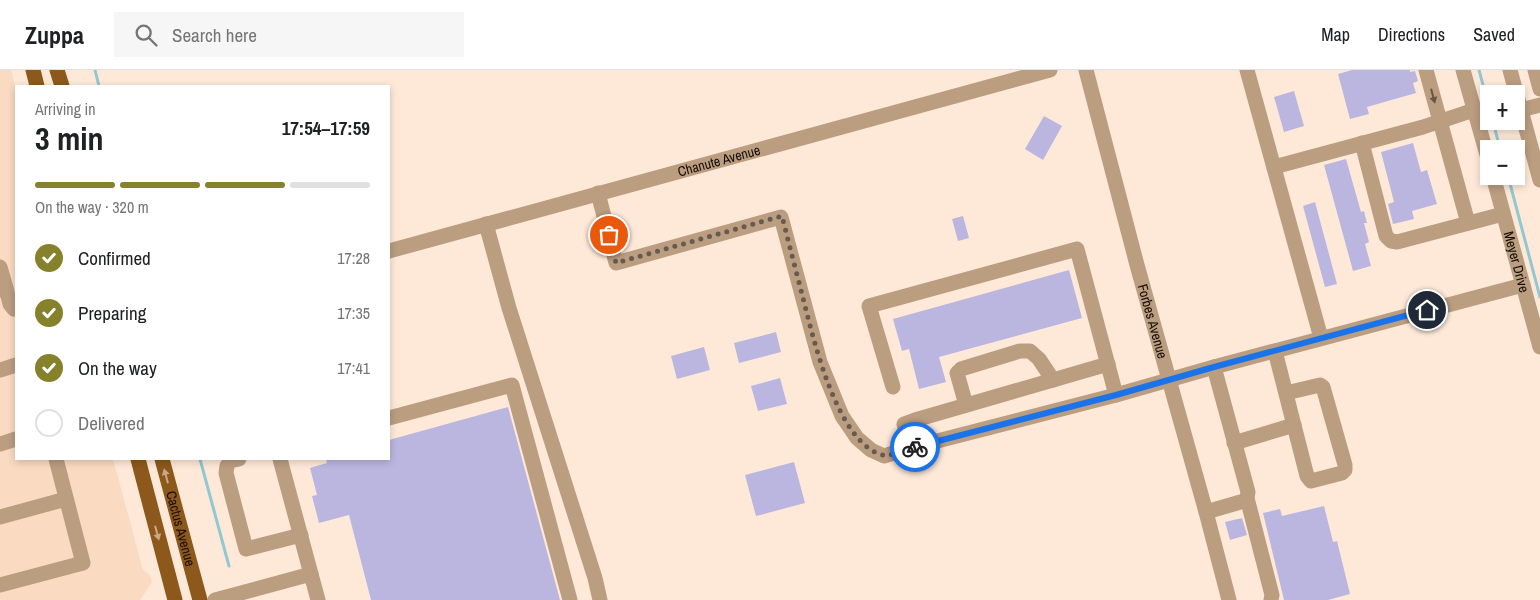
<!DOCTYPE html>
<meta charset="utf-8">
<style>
:root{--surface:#fff;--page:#f6f6f6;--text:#202124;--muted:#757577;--line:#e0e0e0;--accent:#85822b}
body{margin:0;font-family:"Archivo Narrow",sans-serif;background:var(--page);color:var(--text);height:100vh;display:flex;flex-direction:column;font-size:19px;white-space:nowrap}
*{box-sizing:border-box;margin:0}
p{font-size:16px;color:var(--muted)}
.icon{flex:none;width:28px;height:28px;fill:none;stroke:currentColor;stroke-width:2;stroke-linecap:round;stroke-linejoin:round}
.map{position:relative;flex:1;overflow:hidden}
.details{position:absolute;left:15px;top:15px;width:375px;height:375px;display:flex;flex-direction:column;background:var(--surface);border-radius:0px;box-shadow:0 2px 8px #0003}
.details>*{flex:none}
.tools{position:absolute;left:1480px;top:15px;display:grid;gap:10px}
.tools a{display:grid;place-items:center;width:45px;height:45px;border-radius:0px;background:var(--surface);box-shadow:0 2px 8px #0003;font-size:25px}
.pin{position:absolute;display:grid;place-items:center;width:42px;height:42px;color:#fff;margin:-21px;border:2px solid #fff;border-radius:50%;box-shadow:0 1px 5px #0007}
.courier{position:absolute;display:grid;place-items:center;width:50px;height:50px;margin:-25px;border:4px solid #1a73e8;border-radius:50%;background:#fff;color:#222;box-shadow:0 1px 6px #0007}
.summary em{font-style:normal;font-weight:700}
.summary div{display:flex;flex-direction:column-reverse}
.summary{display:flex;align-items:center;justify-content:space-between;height:85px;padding:0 20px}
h1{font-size:32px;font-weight:700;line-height:38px}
.bar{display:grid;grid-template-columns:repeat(4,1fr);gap:8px 5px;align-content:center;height:60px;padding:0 20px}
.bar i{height:6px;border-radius:4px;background:var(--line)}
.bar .on{background:var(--accent)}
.bar p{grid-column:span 4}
ol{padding:0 20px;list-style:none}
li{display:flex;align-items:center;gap:15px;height:55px}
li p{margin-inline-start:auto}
li .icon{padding:5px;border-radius:50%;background:var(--accent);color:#fff;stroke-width:4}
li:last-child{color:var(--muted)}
li i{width:28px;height:28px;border:2px solid var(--line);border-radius:50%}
header{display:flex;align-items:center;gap:30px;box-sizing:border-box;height:70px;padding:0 25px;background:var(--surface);border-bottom:1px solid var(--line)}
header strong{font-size:24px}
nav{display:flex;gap:28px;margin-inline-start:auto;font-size:18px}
.search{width:350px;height:45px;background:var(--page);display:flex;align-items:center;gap:12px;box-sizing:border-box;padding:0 18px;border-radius:0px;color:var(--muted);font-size:19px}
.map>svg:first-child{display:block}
.built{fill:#fadac0}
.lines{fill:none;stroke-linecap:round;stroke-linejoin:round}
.stream{stroke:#91c8d2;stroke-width:3}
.building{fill:#bab6e0}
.minor{stroke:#bb9d80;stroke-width:15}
.major{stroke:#8d581b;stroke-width:15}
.oneway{fill:#685544}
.oneway2{fill:#cba884}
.done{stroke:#675a50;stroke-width:5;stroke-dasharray:0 9}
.route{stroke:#1a73e8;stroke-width:6}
.labels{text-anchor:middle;stroke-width:4.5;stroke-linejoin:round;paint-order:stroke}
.street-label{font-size:14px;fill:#160d07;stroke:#fee9d9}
</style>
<header>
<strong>Zuppa</strong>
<div class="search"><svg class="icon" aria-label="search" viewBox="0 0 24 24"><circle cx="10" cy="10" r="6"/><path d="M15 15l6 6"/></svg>Search here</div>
<nav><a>Map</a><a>Directions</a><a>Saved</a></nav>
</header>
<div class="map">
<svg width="1540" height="530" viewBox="0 0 1540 530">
<rect width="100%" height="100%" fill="#fee9d9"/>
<polygon class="built" points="0,0 11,0 16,19 16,389 113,389 143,500 150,505 152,512 140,530 0,530"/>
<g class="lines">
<g class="stream">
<polyline points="95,0 99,16"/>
<polyline points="1479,0 1489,37"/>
<polyline points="1493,51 1500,79"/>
<polyline points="1508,106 1540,227"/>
<polyline points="200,389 229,496"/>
</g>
</g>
<g class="building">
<polygon points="1352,0 1410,0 1410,2 1415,1 1418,11 1413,13 1416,23 1367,37 1369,44 1350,49 1338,4"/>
<polygon points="1294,21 1304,56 1284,62 1274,27"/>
<polygon points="1044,46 1062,56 1043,90 1025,79"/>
<polygon points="1413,73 1421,102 1427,100 1437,134 1412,141 1414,149 1393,154 1388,134 1394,132 1381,82"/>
<polygon points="1346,89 1361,142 1364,141 1367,153 1364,153 1369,172 1365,174 1371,196 1353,201 1324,95"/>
<polygon points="1315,132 1337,214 1325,217 1303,136"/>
<polygon points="963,146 969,168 958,171 952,149"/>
<polygon points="1069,200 1082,248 939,287 946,312 919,319 909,279 902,281 893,249"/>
<polygon points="776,262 781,282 739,293 734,273"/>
<polygon points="704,277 710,300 677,309 671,286"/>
<polygon points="780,308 787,334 758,341 751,316"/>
<polygon points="508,337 560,530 371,530 349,445 319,453 312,426 317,425 310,398 327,393 326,389 389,389 389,370"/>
<polygon points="794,392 805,433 756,446 745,405"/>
<polygon points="1324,436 1333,472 1337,471 1350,524 1328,530 1284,530 1263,443 1280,439 1282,446"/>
<polygon points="1242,448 1247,465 1230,470 1225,452"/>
</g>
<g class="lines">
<g class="minor">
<path id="s1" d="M 1086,0 L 1137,195 L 1206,442 L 1229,530"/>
<polyline points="1247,0 1321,268"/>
<polyline points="1426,0 1468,153"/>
<polyline points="1463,0 1489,92"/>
<polyline points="1510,0 1540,110"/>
<polyline points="1535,0 1540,19"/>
<polyline points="1521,40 1540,35"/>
<polyline points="1362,73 1386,166 1391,171 1397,172 1503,144"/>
<polyline points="1274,97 1423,57 1474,40"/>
<path id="s2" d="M 1493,106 L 1540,277"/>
<polyline points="598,123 616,193 781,147 820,292 842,346 857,368 871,380 884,386 910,378"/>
<polyline points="486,154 509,238 595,508 600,530"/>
<path id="s3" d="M 389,181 L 1050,0"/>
<polyline points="0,197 6,218 0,220"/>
<polyline points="6,218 10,234 14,239 16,238"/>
<polyline points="1275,281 1307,406 1311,411 1342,403 1345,400 1345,395 1323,317 1320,315 1286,323"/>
<polyline points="1108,294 915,350 904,354 910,378 1116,325"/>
<polyline points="0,300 16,295"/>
<polyline points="893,317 869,236 1077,179 1116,325 1214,297 1523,215"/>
<polyline points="966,335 957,303 961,299 1020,281 1030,281 1039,289 1053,310"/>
<polyline points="389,348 512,315 570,530"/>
<polyline points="1234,373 1294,355"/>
<polyline points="0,374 16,369"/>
<polyline points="239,389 230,391 227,396 226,403 246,479 301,465"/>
<polyline points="1247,428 1272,525 1271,530"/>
<polyline points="1206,442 1244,431 1247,428 1248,422 1214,297"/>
<polyline points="0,447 66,429"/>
<polyline points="311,504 318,530"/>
<polyline points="0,515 83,493 56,389"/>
<polyline points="215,530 311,504 280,389"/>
</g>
<g class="major">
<polyline points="33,0 37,16"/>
<polyline points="57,0 62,16"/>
<polyline points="138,389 175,530"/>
<path id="s4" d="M 162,389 L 200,530"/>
</g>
</g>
<defs><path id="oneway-solid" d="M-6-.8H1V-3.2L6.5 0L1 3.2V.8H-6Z" transform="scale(1.25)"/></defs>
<use class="oneway" href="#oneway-solid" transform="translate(1433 26) rotate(75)"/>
<g class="oneway2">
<use href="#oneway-solid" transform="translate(166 406) rotate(-105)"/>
<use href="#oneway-solid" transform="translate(157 463) rotate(75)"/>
</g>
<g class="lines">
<path class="done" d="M 609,165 L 616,193 L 782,146 C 789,174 796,201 803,228 C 813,267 837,374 883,385 C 889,387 908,379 915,377"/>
<polyline class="route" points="915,377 1116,325 1214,297 1427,240"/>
</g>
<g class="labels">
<g class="street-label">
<text dy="5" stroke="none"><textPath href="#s3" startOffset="342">Chanute Avenue</textPath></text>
<text dy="5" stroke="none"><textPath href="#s2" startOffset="89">Meyer Drive</textPath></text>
<text dy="5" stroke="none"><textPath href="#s1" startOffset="260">Forbes Avenue</textPath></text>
<text dy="5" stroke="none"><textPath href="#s4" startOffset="72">Cactus Avenue</textPath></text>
</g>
</g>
</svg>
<div class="tools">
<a>+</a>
<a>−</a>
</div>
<div class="pin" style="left:609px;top:165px;background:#ea580c"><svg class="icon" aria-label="bag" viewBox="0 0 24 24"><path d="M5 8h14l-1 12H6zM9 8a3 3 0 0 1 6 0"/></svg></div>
<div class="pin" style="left:1427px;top:240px;background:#1f2937"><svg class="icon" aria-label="home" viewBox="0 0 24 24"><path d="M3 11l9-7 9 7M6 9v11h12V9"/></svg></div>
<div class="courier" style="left:915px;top:377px"><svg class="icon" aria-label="bike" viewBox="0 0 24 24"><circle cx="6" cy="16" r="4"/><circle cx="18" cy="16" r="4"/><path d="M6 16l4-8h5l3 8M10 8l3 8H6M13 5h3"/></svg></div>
<section class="details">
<div class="summary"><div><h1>3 min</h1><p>Arriving in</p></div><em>17:54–17:59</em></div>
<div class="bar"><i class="on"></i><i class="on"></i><i class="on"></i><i></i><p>On the way · 320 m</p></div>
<ol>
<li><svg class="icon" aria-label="check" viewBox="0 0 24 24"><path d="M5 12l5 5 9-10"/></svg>Confirmed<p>17:28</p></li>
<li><svg class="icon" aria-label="check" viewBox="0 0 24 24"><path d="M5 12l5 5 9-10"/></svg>Preparing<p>17:35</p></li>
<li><svg class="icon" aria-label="check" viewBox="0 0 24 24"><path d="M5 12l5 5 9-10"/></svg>On the way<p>17:41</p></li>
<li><i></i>Delivered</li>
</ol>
</section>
</div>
